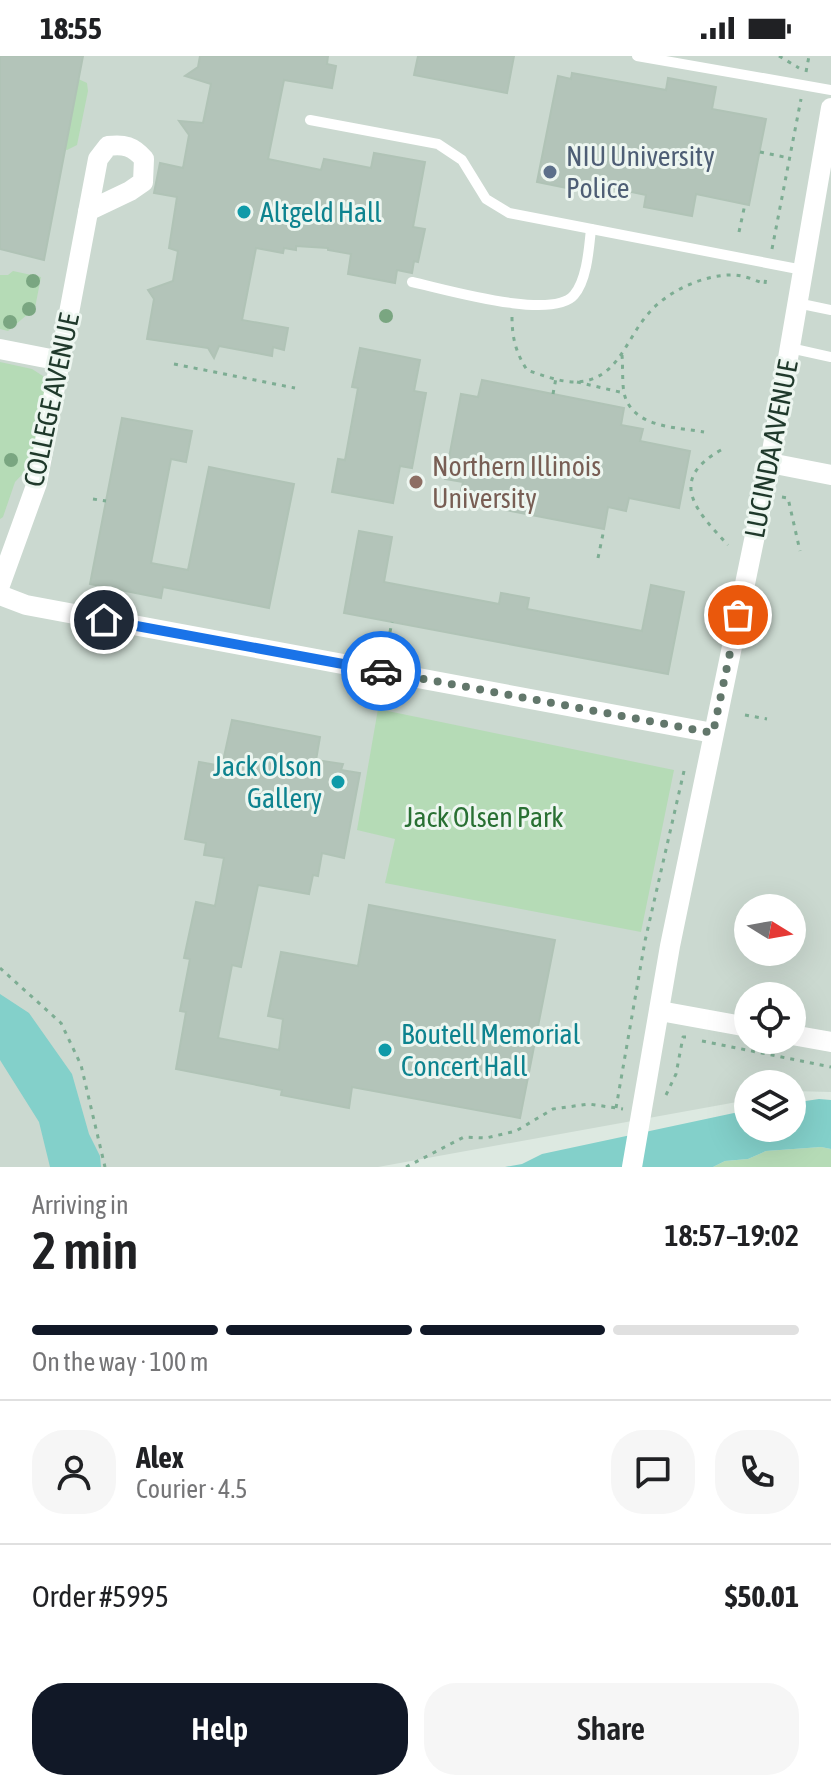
<!DOCTYPE html>
<meta charset="utf-8">
<style>
:root{--surface:#fff;--page:#f6f6f6;--text:#202124;--muted:#757577;--line:#e0e0e0;--accent:#111827}
body{margin:0;font-family:"Asap Condensed",sans-serif;background:var(--page);color:var(--text);height:100vh;display:flex;flex-direction:column;font-size:30px;white-space:nowrap}
*{box-sizing:border-box;margin:0}
p{font-size:26px;color:var(--muted)}
.icon{flex:none;width:44px;height:44px;fill:none;stroke:currentColor;stroke-width:2;stroke-linecap:round;stroke-linejoin:round}
.map{position:relative;height:1111px;overflow:hidden}
.details{display:flex;flex-direction:column;background:var(--surface);flex:1}
.details>*{flex:none}
.needle{width:52px;rotate:101deg}
.tools{position:absolute;left:734px;top:838px;display:grid;gap:16px}
.tools a{display:grid;place-items:center;width:72px;height:72px;border-radius:50%;background:var(--surface);box-shadow:0 8px 32px #0002;font-size:40px}
.pin{position:absolute;display:grid;place-items:center;width:68px;height:68px;color:#fff;margin:-34px;border:4px solid #fff;border-radius:50%;box-shadow:0 2px 8px #0007}
.courier{position:absolute;display:grid;place-items:center;width:80px;height:80px;margin:-40px;border:6px solid #1a73e8;border-radius:50%;background:#fff;color:#222;box-shadow:0 2px 10px #0007}
.head em{font-style:normal;font-weight:600}
.head div{display:flex;flex-direction:column-reverse}
.head{display:flex;align-items:center;justify-content:space-between;height:136px;padding:0 32px}
h1{font-size:52px;font-weight:600;line-height:60px}
.bar{display:grid;grid-template-columns:repeat(4,1fr);gap:12px 8px;align-content:center;height:96px;padding:0 32px}
.bar i{height:10px;border-radius:6px;background:var(--line)}
.bar .selected{background:var(--accent)}
.bar p{grid-column:span 4}
.line{display:flex;align-items:center;gap:20px;padding:0 32px;border-top:2px solid var(--line)}
.line div{flex:1}
.round{display:grid;place-items:center;flex:none;width:84px;height:84px;border-radius:32px;background:var(--page)}
.cta{display:flex;gap:16px;margin-top:auto;padding:16px 32px}
.cta a{flex:1;height:92px;border-radius:32px;background:var(--accent);color:#fff;font-size:32px;font-weight:600;line-height:92px;text-align:center}
.cta a+a{background:var(--page);color:var(--text)}
.status{display:flex;justify-content:space-between;align-items:center;height:56px;padding:0 40px;background:var(--surface);direction:ltr}
.status svg{height:22px;fill:currentColor}
.map>svg:first-child{display:block}
.built{fill:#cbd9d0;fill-rule:evenodd}
.green{fill:#b5dbb6}
.water{fill:#83d0ca}
.building{fill:#b3c4b9;stroke:#b0c3b6;stroke-width:2}
.lines{fill:none;stroke-linecap:round;stroke-linejoin:round}
.path{stroke:#7dad93;stroke-width:3;stroke-dasharray:4 6;stroke-linecap:butt}
.lane{stroke:#fff;stroke-width:10}
.street{stroke:#fff;stroke-width:20}
.tree{fill:#7aa681}
.done{stroke:#62776b;stroke-width:8;stroke-dasharray:0 14.4}
.route{stroke:#1a73e8;stroke-width:10}
.service-dot{fill:#5c6f8a;stroke:#edf6f0;stroke-width:3}
.culture-dot{fill:#0f9aa8;stroke:#edf6f0;stroke-width:3}
.education-dot{fill:#8d6e63;stroke:#edf6f0;stroke-width:3}
.labels{text-anchor:middle;stroke-width:6;stroke-linejoin:round;paint-order:stroke}
.service-label{font-size:28px;fill:#4e5e75;stroke:#edf6f0;text-anchor:start}
.culture-label{font-size:28px;fill:#0d838f;stroke:#edf6f0;text-anchor:start}
.street-label{font-size:28px;fill:#1f392b;stroke:#edf6f0}
.education-label{font-size:28px;fill:#785e54;stroke:#edf6f0;text-anchor:start}
.park-label{font-size:28px;fill:#297033;stroke:#edf6f0}
</style>
<div class="status"><b>18:55</b><svg viewBox="0 0 49 12"><path d="M0 12V9h3v3zM5 12V6h3v6zM10 12V3h3v9zM15 12V0h3v12zM26 1h20v11H26zM47 4h2v5h-2z"/></svg></div>
<div class="map">
<svg width="831" height="1111" viewBox="0 0 831 1111">
<rect width="100%" height="100%" fill="#dde9e1"/>
<path class="built" d="M 0,0 L 831,0 L 831,1036 L 792,1035 L 792,1028 L 748,1028 L 748,1044 L 378,1111 L 0,1111 ZM 748,852 L 792,852 L 792,896 L 748,896 ZM 748,940 L 792,940 L 792,984 L 748,984 Z"/>
<g class="green">
<polygon points="72,20 87,27 88,35 77,89 67,94 58,92"/>
<polygon points="13,215 41,221 35,252 8,275 0,273 0,219 8,219"/>
<polygon points="0,306 32,313 43,320 47,335 32,408 15,426 3,461 0,463"/>
<polygon points="378,653 674,714 641,876 385,827 395,783 357,774"/>
<polygon points="821,1091 831,1093 831,1111 713,1111 725,1105 748,1103 766,1095"/>
</g>
<g class="water">
<polygon points="0,938 29,957 72,1018 89,1078 100,1100 101,1111 50,1111 39,1066 0,1004"/>
<polygon points="819,1043 831,1044 831,1093 821,1091 766,1095 748,1103 725,1105 713,1111 505,1111 522,1108 542,1098 748,1054 748,1072 792,1072 792,1047"/>
</g>
<g class="building">
<polygon points="0,0 83,0 44,204 0,193"/>
<polygon points="200,0 328,0 327,8 336,10 332,32 284,24 268,103 321,114 324,103 371,112 374,97 425,106 413,171 425,173 418,206 414,205 412,217 397,214 395,227 348,218 351,198 328,194 328,192 296,190 296,194 284,192 283,197 256,192 242,264 288,272 284,294 273,291 272,300 219,290 214,302 208,292 147,283 154,243 148,234 173,225 178,195 169,192 177,141 154,137 160,107 183,112 189,79 179,65 203,67 211,28 185,20 198,11"/>
<polygon points="418,0 514,0 507,37 414,19"/>
<polygon points="572,17 666,34 668,22 716,31 712,53 766,63 749,149 696,138 692,160 644,151 646,139 584,126 582,135 537,126 558,20 571,23"/>
<polygon points="360,292 420,304 414,335 426,337 412,412 400,410 393,447 332,436 338,403 345,404 358,332 352,331"/>
<polygon points="482,324 624,352 621,369 643,373 640,385 690,395 679,452 629,442 626,455 608,451 604,473 459,445 463,426 445,423 461,338 478,341"/>
<polygon points="122,362 192,375 186,406 171,403 151,507 188,514 209,411 294,428 269,552 163,531 161,542 90,528"/>
<polygon points="359,475 392,481 384,526 499,548 501,537 529,542 527,553 642,575 651,529 684,536 668,618 344,557"/>
<polygon points="232,664 320,681 316,704 343,708 341,714 360,717 344,802 322,797 318,820 313,819 309,838 258,829 241,911 232,909 218,982 279,994 283,963 268,960 281,896 358,910 369,849 555,884 520,1062 352,1031 349,1052 281,1039 282,1034 176,1013 186,956 180,955 190,903 184,902 196,846 215,850 224,802 204,799 206,787 185,783 199,706 222,710"/>
</g>
<g class="lines">
<g class="path">
<polyline points="779,0 799,12"/>
<polyline points="806,16 809,0"/>
<polyline points="760,96 789,102"/>
<polyline points="739,176 745,148"/>
<polyline points="772,193 801,43"/>
<path d="M 512,261 C 512,282 516,297 527,314 C 541,319 560,326 575,326 C 618,325 625,284 648,258 C 666,236 701,220 729,219 C 742,218 754,224 765,228 L 766,220"/>
<path d="M 622,299 C 623,311 622,325 624,337 C 632,372 676,371 704,376"/>
<polyline points="174,308 295,332"/>
<polyline points="577,326 624,337"/>
<polyline points="553,338 556,322"/>
<path d="M 721,394 C 667,424 696,455 728,489"/>
<polyline points="782,441 788,442 800,495"/>
<polyline points="93,443 106,445"/>
<polyline points="598,502 604,473"/>
<polyline points="388,586 392,566"/>
<polyline points="745,659 767,663"/>
<polyline points="0,912 61,967 81,1009 105,1111"/>
<polyline points="702,985 831,1011"/>
<polyline points="666,1039 676,1018 683,981 686,981"/>
<polyline points="616,1052 645,885 684,715"/>
<polyline points="406,1111 464,1081 486,1082 516,1075 553,1053 589,1048 623,1053"/>
</g>
<g class="lane">
<polyline points="637,0 831,34"/>
<polyline points="310,64 438,88 462,104 486,143 509,157 803,214"/>
<path d="M 412,226 C 445,233 552,265 574,239 C 587,224 589,192 591,173"/>
<polyline points="797,247 831,254"/>
<polyline points="790,292 831,301"/>
</g>
<g class="street">
<polyline points="0,293 61,305"/>
<polyline points="770,407 831,419"/>
<path d="M 0,529 L 37,427 L 98,103 L 108,90 C 124,88 133,90 144,103 L 143,126 L 130,135 L 88,155"/>
<polyline points="0,539 26,549 713,677"/>
<polyline points="660,955 748,971"/>
<polyline points="792,979 831,986"/>
<polyline points="632,1111 670,890 770,407 831,52"/>
</g>
</g>
<g class="tree">
<circle cx="33" cy="225" r="7"/>
<circle cx="29" cy="253" r="7"/>
<circle cx="386" cy="260" r="7"/>
<circle cx="10" cy="266" r="7"/>
<circle cx="11" cy="404" r="7"/>
</g>
<g class="lines">
<polyline class="done" points="381,615 713,677 738,559"/>
<polyline class="route" points="104,564 381,615"/>
</g>
<circle class="service-dot" cx="550" cy="116" r="8"/>
<g class="culture-dot">
<circle cx="244" cy="156" r="8"/>
<circle cx="338" cy="726" r="8"/>
<circle cx="385" cy="994" r="8"/>
</g>
<circle class="education-dot" cx="416" cy="426" r="8"/>
<g class="labels">
<g class="service-label">
<text x="566" y="110">NIU University<tspan x="566" dy="32">Police</tspan></text>
</g>
<g class="culture-label">
<text x="260" y="166">Altgeld Hall</text>
<text x="322" y="720" text-anchor="end">Jack Olson<tspan x="322" dy="32">Gallery</tspan></text>
<text x="401" y="988">Boutell Memorial<tspan x="401" dy="32">Concert Hall</tspan></text>
</g>
<g class="street-label">
<text transform="translate(51 344) rotate(-78)" y="10">COLLEGE AVENUE</text>
<text transform="translate(771 393) rotate(-79)" y="10">LUCINDA AVENUE</text>
</g>
<g class="education-label">
<text x="432" y="420">Northern Illinois<tspan x="432" dy="32">University</tspan></text>
</g>
<g class="park-label">
<text x="484" y="771">Jack Olsen Park</text>
</g>
</g>
</svg>
<div class="tools">
<a><svg class="needle" viewBox="-14 -14 28 28"><path d="M0-13l5 13h-10z" fill="#e53935"/><path d="M0 13l5-13h-10z" fill="#757577"/></svg></a>
<a><svg class="icon" aria-label="locate" viewBox="0 0 24 24"><circle cx="12" cy="12" r="6"/><path d="M12 2v4M12 18v4M2 12h4M18 12h4"/></svg></a>
<a><svg class="icon" aria-label="layers" viewBox="0 0 24 24"><path d="M12 4l9 5-9 5-9-5zM3 14l9 5 9-5"/></svg></a>
</div>
<div class="pin" style="left:738px;top:559px;background:#ea580c"><svg class="icon" aria-label="bag" viewBox="0 0 24 24"><path d="M5 8h14l-1 12H6zM9 8a3 3 0 0 1 6 0"/></svg></div>
<div class="pin" style="left:104px;top:564px;background:#1f2937"><svg class="icon" aria-label="home" viewBox="0 0 24 24"><path d="M3 11l9-7 9 7M6 9v11h12V9"/></svg></div>
<div class="courier" style="left:381px;top:615px"><svg class="icon" aria-label="car" viewBox="0 0 24 24"><path d="M5 17H2v-5l4-1 3-4h7l3 4 3 1v5h-3M9 17h6M6 11h13"/><circle cx="7" cy="17" r="2"/><circle cx="17" cy="17" r="2"/></svg></div>
</div>
<section class="details">
<div class="head"><div><h1>2 min</h1><p>Arriving in</p></div><em>18:57–19:02</em></div>
<div class="bar"><i class="selected"></i><i class="selected"></i><i class="selected"></i><i></i><p>On the way · 100 m</p></div>
<div class="line" style="height:144px"><a class="round"><svg class="icon" aria-label="person" viewBox="0 0 24 24"><circle cx="12" cy="8" r="4"/><path d="M4 21q1-7 8-7t8 7"/></svg></a><div><b>Alex</b><p>Courier · 4.5</p></div><a class="round"><svg class="icon" aria-label="chat" viewBox="0 0 24 24"><path d="M4 5h16v11H9l-5 4z"/></svg></a><a class="round"><svg class="icon" aria-label="phone" viewBox="0 0 24 24"><path d="M5 4h4l2 5-3 2q2 4 5 5l2-3 5 2v4C11 20 4 13 5 4z"/></svg></a></div>
<div class="line" style="height:104px"><div>Order #5995</div><b>$50.01</b></div>
<div class="cta"><a>Help</a><a>Share</a></div>
</section>
